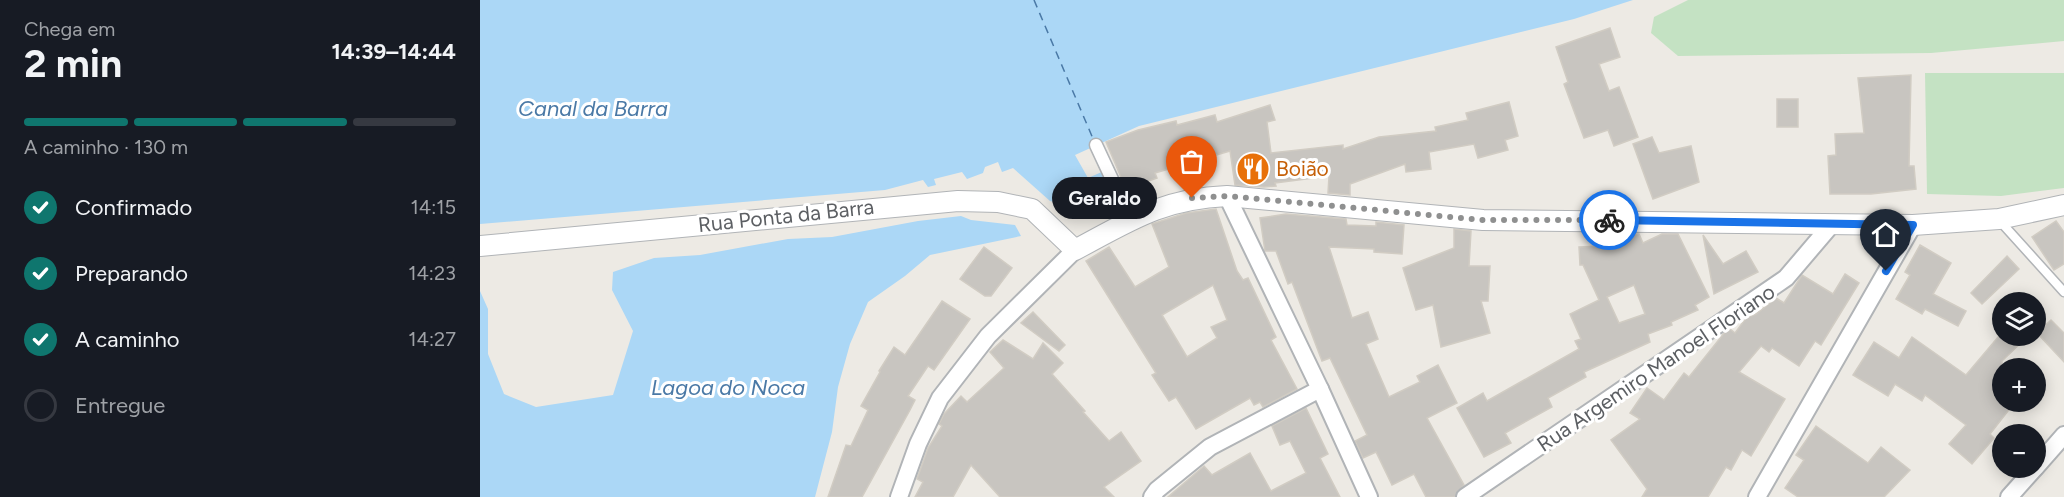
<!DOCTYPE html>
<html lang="pt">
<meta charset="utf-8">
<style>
:root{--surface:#171b24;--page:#242831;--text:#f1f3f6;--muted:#9ea1a6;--line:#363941;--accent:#0f766e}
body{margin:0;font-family:Figtree,sans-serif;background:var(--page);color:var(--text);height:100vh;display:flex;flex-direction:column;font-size:22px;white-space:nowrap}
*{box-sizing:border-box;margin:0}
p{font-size:20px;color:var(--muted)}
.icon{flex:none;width:33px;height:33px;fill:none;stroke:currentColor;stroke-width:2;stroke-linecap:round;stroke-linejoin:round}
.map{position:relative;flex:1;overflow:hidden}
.sheet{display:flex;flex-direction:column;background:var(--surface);width:480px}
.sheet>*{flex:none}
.tools{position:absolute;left:1512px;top:292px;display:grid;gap:12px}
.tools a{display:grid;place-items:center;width:54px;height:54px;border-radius:50%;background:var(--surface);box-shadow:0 3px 15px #0003;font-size:30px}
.pin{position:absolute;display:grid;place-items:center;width:51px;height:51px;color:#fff;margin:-62px -26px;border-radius:50% 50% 50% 0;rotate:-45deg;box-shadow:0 0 6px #0007}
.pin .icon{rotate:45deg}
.courier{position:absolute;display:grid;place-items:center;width:60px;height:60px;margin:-30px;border:4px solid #1a73e8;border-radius:50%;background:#fff;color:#222;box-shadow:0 2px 8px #0007}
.bubble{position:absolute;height:42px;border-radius:21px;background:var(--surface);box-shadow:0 3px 15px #0003;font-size:20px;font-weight:700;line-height:42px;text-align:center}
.headline em{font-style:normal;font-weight:700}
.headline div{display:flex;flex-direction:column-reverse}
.headline{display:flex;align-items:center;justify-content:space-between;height:102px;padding:0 24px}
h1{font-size:39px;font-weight:700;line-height:45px}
.bar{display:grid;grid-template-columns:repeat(4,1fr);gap:9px 6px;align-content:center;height:72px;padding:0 24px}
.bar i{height:8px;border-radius:4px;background:var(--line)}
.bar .current{background:var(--accent)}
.bar p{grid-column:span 4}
ol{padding:0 24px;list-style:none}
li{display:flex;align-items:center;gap:18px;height:66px}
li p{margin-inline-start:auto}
li .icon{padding:6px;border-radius:50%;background:var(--accent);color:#fff;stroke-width:4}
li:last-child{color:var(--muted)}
li i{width:33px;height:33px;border:3px solid var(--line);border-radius:50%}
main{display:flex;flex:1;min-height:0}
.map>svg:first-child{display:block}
.green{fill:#c4e2c3}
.water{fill:#abd7f6}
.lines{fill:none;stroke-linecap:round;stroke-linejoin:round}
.ferry{stroke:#4a79a6;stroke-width:1.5;stroke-dasharray:8 6;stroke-linecap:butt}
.building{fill:#c8c5c0;stroke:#d1ccc3;stroke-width:1.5;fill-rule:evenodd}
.service-casing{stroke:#b1b4b7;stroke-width:11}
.pedestrian-casing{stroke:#b1b4b7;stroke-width:15}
.minor-casing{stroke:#b1b4b7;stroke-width:20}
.tertiary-casing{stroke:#b1b4b7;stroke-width:22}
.service{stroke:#fff;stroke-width:8}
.pedestrian{stroke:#fff;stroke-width:12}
.minor{stroke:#fff;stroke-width:16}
.tertiary{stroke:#fff;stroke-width:20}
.done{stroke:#8f9090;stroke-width:6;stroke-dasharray:0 10.8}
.route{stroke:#1a73e8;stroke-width:8}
.labels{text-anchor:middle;stroke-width:6;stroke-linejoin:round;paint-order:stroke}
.food-label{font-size:21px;fill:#c56008;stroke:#fff;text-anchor:start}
.street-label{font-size:21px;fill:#5c5f63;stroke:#fff}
.water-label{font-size:22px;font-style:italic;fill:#4a79a6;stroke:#fff}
</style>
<main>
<section class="sheet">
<div class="headline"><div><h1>2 min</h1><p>Chega em</p></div><em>14:39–14:44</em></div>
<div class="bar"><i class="current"></i><i class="current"></i><i class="current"></i><i></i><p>A caminho · 130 m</p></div>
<ol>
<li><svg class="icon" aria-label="check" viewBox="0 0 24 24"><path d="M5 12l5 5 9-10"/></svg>Confirmado<p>14:15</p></li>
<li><svg class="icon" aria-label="check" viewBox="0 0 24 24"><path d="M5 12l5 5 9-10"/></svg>Preparando<p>14:23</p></li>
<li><svg class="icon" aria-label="check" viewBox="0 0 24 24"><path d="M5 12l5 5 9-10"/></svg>A caminho<p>14:27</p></li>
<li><i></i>Entregue</li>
</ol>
</section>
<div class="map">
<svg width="1584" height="497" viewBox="0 0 1584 497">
<rect width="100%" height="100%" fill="#edeae4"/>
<g class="green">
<polygon points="1208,0 1584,0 1584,41 1451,53 1198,56 1171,33 1174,17"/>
<polygon points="1445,73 1584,73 1584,188 1521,196 1447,194"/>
</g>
<g class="water">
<polygon points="0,0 1153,0 1094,19 659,126 595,155 608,178 624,171 629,192 597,207 570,201 533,168 522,172 518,162 505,167 503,173 487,179 482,172 454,179 456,185 448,187 443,180 405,190 0,224"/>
<polygon points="481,216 491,220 535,225 541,236 450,255 425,276 388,302 370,344 358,387 352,432 335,497 0,497 0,291 8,309 8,354 24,394 56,407 133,395 153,331 132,290 133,272 174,258 220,255 308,239 352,237 438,221"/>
</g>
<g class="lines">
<polyline class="ferry" points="554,0 614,141"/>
</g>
<g class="building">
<polygon points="1130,28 1140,57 1119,64 1129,91 1139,87 1158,137 1134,146 1128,130 1104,138 1084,84 1088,82 1076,47"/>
<polygon points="1431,75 1429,166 1434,166 1436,189 1391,194 1350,194 1348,156 1356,155 1355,134 1384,133 1378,78"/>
<rect x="1297" y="99" width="21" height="28"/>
<polygon points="1029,102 1038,136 1025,140 1028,150 998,158 994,144 949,152 951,169 926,172 925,164 870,184 870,195 848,193 849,176 795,183 796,186 784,187 755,185 750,151 675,173 677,178 646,189 626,142 658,130 696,121 697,125 735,115 737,122 790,105 795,120 787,122 791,153 863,145 863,149 899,137 956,131 955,127 988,120 986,113"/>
<polygon points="1172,137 1179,153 1211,146 1219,182 1173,199 1153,144"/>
<path d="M 736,209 L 757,271 L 763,280 L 768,278 L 796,337 L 791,340 L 817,389 L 783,407 L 780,402 L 774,405 L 770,398 L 716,429 L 696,397 L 689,401 L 672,375 L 676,373 L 606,261 L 629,247 L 655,287 L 689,267 L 672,224 L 706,213 ZM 733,285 L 747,320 L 731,327 L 737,338 L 707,357 L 682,315 Z"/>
<polygon points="806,214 866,219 867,225 896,226 896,222 924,225 922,254 894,252 894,249 849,247 872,318 888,312 898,339 886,344 909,397 940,382 937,376 958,365 977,403 947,418 984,485 975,497 946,497 934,474 912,485 896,452 883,458 875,441 887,435 850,358 842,361 812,282 808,284 796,251 785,251 780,218"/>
<polygon points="1576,221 1584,232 1584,264 1574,270 1552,237"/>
<polygon points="974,229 991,231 989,266 1010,266 1008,301 1001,301 1010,333 961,347 953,305 936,310 923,268 974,248"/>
<path d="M 1145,234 L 1159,234 L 1163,243 L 1182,234 L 1198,234 L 1229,297 L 1215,305 L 1218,310 L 1191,322 L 1192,325 L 1168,334 L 1170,342 L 1104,372 L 1106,377 L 1068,398 L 1072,407 L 1025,433 L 1031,443 L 1004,457 L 977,408 L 1003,393 L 1007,401 L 1099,349 L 1095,341 L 1101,339 L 1090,314 L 1119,300 L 1103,265 L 1100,265 L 1099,247 L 1141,245 L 1138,237 ZM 1154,285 L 1165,314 L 1139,323 L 1127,297 Z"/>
<polygon points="1223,235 1243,264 1266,251 1278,272 1234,294"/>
<polygon points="1440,245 1471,263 1453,294 1486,311 1478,326 1445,309 1442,314 1416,299 1430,275 1425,272"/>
<polygon points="504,247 532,268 511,296 505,296 480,279"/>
<polygon points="1527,256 1539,269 1502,304 1491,293"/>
<polygon points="1365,274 1379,283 1341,345 1335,341 1319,366 1292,348 1289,352 1281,346 1259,372 1305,399 1271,456 1262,450 1251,470 1246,467 1228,497 1162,497 1167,489 1131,440 1160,419 1150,413 1167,388 1184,400 1204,373 1209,377 1245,332 1250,329 1255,333 1266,318 1276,314 1296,298 1304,303 1322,275 1353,294"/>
<polygon points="462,301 490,319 454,370 448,366 428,396 435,400 430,410 382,497 348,497 366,445 371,446 388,410 381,406 400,372 399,371 414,347 425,355"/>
<polygon points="553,312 585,345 579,351 541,323"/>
<polygon points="1571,320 1584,333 1584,362 1557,333"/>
<polygon points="1519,336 1548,336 1522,361 1522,402 1535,402 1510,434 1514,438 1492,464 1469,444 1486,425 1445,395 1442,401 1415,384 1408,396 1373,375 1394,342 1419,358 1432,337 1486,375"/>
<polygon points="523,340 553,359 563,343 583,363 572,374 605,411 603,412 629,441 641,432 661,461 624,487 634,497 520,497 491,465 473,497 435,497 443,482 437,479 448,448 462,426 459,424 464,414 481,396 487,402 524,368 510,352"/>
<polygon points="826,408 848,454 840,458 860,497 688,497 724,466 732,475 770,453 791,491 826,473 810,441 800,445 792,426"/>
<polygon points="1336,426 1388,463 1401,447 1430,470 1404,497 1318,497 1305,488 1324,460 1316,455"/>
</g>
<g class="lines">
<g class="service-casing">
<polyline id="service" points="1519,220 1584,292"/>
</g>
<g class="pedestrian-casing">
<polyline id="pedestrian" points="616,145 651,220"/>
</g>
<g class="minor-casing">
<g id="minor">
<polyline points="747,196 840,389 889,497"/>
<polyline points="1556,467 1584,435"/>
<polyline points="419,497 438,444 460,398 508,336 595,250"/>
<polyline points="672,497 677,490 730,447 840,389"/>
<polyline points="985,497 1306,278 1352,224"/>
<polyline points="1277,497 1433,225"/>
<polyline points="1529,497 1555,468"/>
</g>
</g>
<g class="tertiary-casing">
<path id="tertiary" d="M 0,246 L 478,201 L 518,202 L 552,209 L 595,250 C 651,220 682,199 747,196 L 1003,220 L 1433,225 L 1519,219 L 1584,205"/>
</g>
<use href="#service" class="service"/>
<use href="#pedestrian" class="pedestrian"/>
<use href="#minor" class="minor"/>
<use href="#tertiary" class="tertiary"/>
</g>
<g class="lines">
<polyline class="done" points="712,198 747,196 1003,220 1129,220"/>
<polyline class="route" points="1129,220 1433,225 1406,271"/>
</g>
<defs>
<g id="restaurant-disc" transform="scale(1.725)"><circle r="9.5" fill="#e8710a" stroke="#fff"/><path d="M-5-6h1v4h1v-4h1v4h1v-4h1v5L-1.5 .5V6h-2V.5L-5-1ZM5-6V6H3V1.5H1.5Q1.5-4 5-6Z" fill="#fff"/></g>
</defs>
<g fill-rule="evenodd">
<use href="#restaurant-disc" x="773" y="169"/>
</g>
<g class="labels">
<g class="food-label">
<text x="796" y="176">Boião</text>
</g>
<g class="street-label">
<text transform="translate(306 216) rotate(-6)" y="7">Rua Ponta da Barra</text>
<text transform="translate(1176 368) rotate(-34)" y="7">Rua Argemiro Manoel Floriano</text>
</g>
<g class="water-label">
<text x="113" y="116">Canal da Barra</text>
<text x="248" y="395">Lagoa do Noca</text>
</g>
</g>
</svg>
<div class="tools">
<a><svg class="icon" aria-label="layers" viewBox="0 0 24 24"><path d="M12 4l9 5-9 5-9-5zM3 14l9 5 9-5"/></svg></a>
<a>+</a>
<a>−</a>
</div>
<div class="pin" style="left:712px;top:198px;background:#ea580c"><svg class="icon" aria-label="bag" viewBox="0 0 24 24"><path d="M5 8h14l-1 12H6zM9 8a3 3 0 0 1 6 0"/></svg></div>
<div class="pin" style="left:1406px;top:271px;background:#1f2937"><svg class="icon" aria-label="home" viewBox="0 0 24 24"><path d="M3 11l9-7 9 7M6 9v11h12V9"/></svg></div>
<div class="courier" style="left:1129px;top:220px"><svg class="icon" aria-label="bike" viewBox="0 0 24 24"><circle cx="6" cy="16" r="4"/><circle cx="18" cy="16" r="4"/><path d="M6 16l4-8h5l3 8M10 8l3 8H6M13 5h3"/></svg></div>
<div class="bubble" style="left:572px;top:177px;width:105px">Geraldo</div>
</div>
</main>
